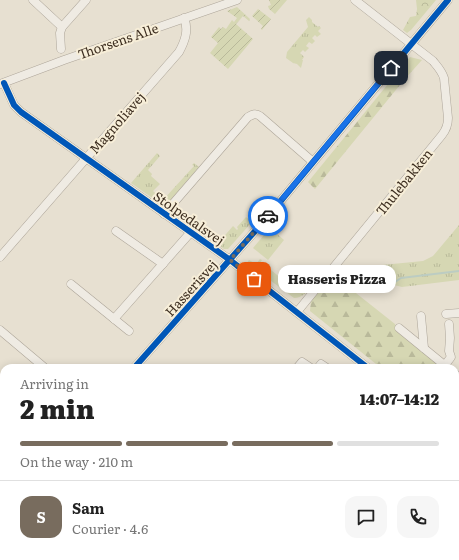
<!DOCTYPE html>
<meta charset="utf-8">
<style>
:root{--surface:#fff;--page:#f6f6f6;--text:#222;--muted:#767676;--line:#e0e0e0;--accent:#786c5e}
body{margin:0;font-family:Literata,serif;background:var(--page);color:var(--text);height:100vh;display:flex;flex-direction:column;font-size:15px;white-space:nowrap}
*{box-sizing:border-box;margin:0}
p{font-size:13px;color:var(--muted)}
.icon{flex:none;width:22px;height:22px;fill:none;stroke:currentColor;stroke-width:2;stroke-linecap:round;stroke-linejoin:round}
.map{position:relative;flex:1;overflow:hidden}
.sheet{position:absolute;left:0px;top:364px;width:459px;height:196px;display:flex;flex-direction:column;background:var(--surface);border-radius:12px 12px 0 0;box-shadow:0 2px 10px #0003}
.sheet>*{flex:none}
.pin{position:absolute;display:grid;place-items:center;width:34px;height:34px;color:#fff;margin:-17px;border-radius:8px;box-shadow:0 2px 6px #0006}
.courier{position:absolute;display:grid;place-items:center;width:40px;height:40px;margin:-20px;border:3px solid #1a73e8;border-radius:50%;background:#fff;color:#222;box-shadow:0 1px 5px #0007}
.bubble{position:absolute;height:28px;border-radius:12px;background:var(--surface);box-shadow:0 2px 10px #0003;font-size:13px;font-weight:800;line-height:28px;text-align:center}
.head em{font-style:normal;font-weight:800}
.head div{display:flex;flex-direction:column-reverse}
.head{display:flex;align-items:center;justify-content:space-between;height:68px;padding:0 20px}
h1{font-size:26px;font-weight:800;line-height:30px}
.bar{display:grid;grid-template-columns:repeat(4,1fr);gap:6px 4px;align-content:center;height:48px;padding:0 20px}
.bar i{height:5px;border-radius:3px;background:var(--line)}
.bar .current{background:var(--accent)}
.bar p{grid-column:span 4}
.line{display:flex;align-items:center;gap:10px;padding:0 20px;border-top:1px solid var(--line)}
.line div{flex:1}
.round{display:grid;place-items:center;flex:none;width:42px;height:42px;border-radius:12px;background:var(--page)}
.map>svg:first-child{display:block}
.grass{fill:url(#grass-tufts)}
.forest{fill:url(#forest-firs)}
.park{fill:url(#park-crowns)}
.garden{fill:url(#garden-furrows)}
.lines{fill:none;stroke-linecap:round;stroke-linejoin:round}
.stream{stroke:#bcccc2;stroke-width:2}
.minor-casing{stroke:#ada599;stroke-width:9}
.minor{stroke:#efebe3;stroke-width:8}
.cycleway-casing{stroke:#f7eed8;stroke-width:8}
.cycleway{stroke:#0057b8;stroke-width:6}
.done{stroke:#786c5e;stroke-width:4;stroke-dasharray:0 7.2}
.route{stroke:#1a73e8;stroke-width:5}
.labels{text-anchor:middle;stroke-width:4;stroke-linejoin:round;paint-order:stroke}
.street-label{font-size:13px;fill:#3d2e20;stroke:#f7eed8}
</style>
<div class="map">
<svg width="459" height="560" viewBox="0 0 459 560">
<defs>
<pattern id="grass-tufts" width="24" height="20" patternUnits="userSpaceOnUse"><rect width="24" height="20" fill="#d6d7b3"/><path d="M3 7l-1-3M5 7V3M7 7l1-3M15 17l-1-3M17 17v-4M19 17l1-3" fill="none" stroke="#b9b99a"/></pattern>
<pattern id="forest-firs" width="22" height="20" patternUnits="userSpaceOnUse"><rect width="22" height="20" fill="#d6d7b3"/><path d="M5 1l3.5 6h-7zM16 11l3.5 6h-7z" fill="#b9b99a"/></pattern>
<pattern id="park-crowns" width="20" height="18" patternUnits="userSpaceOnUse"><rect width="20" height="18" fill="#d6d7b3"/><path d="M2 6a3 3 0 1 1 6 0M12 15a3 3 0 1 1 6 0" fill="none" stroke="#b9b99a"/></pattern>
<pattern id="garden-furrows" width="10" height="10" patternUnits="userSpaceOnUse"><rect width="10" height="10" fill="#d6d7b3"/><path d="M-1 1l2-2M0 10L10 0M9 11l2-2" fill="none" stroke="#b9b99a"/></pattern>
</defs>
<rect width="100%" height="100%" fill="#e7e0d1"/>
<g class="grass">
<polygon points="309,17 312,20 312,22 318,27 319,26 321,28 318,31 321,34 317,37 315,35 312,38 315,41 312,44 309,42 306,46 309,48 305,52 303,50 300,53 304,57 302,60 303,60 301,68 297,64 293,63 286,58 287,52 308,27 306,20"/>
<polygon points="157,153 160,156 148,170 152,174 151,176 160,184 153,191 163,200 194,166 192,165 194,163 199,167 169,202 164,205 161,204 131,183"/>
<polygon points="176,208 193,221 189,225 173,213 173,209"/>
<polygon points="246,217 252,222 228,249 224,249 193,227 197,224 207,232 208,231 220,241 233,226 237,230 238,229 237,227"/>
<polygon points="459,225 459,280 402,287 394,285 372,266 423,261 433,256"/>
<polygon points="270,228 284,240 268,260 253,248"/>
<path d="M 260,259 L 262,260 L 260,263 L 263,266 L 266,263 L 267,264 L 266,266 L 298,292 L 306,281 L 312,286 C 307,292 302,298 294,298 L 247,263 L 249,260 L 256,264 Z"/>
<polygon points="459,521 459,560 424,560 419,556 429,556 430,557 431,556 455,556 455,526"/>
<polygon points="31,556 67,556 72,560 28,560"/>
<polygon points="350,556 415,556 420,560 349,560 351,557"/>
</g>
<g class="forest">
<polygon points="410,57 422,60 404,80 315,189 308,182"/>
<polygon points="337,278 395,324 398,331 444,368 381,368 310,311 311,300 324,284 327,288"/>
<polygon points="455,377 459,380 459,430 455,427"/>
</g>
<polygon class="park" points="416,0 436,0 411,30 407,33 403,30 410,17 416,16 417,9"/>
<g class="garden">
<polygon points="269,0 287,0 275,14 269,9 268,6 271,5"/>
<polygon points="237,7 250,19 249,21 243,16 236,24 253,39 228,69 210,53 218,43 211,37 219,27 221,29 223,27 226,29 232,20 234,22 237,18 227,11"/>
<polygon points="258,9 271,19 262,30 261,29 263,26 252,16"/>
</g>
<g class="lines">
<polyline class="stream" points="395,282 401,278 459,271"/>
<g class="minor-casing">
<g id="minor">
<polyline points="33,0 62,27"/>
<polyline points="61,49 60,33 62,27 86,0"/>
<polyline points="4,83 14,105 21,112 230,260 368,368"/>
<polyline points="0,84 64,60 237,0"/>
<path d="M 164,214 L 248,117 C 253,114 256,113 260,116 L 313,162"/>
<polyline points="116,231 163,264"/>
<path d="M 0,257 L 179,52 C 185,41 189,30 184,18"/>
<polyline points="71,284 129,331"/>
<path d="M 297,312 L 442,135 C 446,130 448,124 448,118 L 444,78 C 442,71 438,67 433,61 L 355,0"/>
<polyline points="446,314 459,313"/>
<polyline points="421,316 424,348"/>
<polyline points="114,319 191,232"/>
<polyline points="399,328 448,368"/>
<polyline points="0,330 45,368"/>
<polyline points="445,365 451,357 449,351 450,338 449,324"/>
<polyline points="134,368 264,221 448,0"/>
<polyline points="297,368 302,362 311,368"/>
<polyline points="318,368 321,364 327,368"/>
<polyline points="455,374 459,377"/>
<polyline points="0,431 4,434"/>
<polyline points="455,437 459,440"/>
<polyline points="455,483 459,486"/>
<polyline points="455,496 459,491"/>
<polyline points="0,519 4,515"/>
<polyline points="80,556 85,560"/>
<polyline points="250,556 256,560"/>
<polyline points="47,560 48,556"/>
<polyline points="299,560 302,556"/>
</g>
</g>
<use href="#minor" class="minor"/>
<g class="cycleway-casing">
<g id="cycleway">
<polyline points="4,83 14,105 21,112 230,260 368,368"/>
<polyline points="134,368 264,221 448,0"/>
</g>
</g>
<use href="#cycleway" class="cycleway"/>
</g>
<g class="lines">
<polyline class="done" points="254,279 230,260 268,216"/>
<polyline class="route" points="268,216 391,68"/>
</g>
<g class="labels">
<g class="street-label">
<text transform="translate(118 41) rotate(-19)" y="5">Thorsens Alle</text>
<text transform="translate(117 123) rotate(-49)" y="5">Magnoliavej</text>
<text transform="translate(404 182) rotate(-51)" y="5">Thulebakken</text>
<text transform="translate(189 218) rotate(35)" y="5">Stolpedalsvej</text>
<text transform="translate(191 288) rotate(-48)" y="5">Hasserisvej</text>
</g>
</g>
</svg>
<div class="pin" style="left:254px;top:279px;background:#ea580c"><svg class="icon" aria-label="bag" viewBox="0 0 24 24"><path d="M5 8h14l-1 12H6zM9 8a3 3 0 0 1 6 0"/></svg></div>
<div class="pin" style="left:391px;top:68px;background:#1f2937"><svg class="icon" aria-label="home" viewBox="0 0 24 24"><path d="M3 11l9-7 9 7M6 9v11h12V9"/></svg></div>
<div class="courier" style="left:268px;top:216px"><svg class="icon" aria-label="car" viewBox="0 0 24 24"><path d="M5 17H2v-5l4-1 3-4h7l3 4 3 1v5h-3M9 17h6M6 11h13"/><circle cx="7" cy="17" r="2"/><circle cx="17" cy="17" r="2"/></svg></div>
<div class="bubble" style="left:278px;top:265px;width:118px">Hasseris Pizza</div>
<section class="sheet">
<div class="head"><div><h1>2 min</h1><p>Arriving in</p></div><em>14:07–14:12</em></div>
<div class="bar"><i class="current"></i><i class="current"></i><i class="current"></i><i></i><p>On the way · 210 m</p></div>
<div class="line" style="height:72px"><b class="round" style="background:var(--accent);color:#fff">S</b><div><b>Sam</b><p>Courier · 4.6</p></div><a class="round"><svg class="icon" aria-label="chat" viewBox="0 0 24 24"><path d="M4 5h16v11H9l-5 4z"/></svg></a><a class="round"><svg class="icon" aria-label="phone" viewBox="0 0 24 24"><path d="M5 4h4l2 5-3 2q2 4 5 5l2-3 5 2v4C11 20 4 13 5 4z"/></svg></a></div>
</section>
</div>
